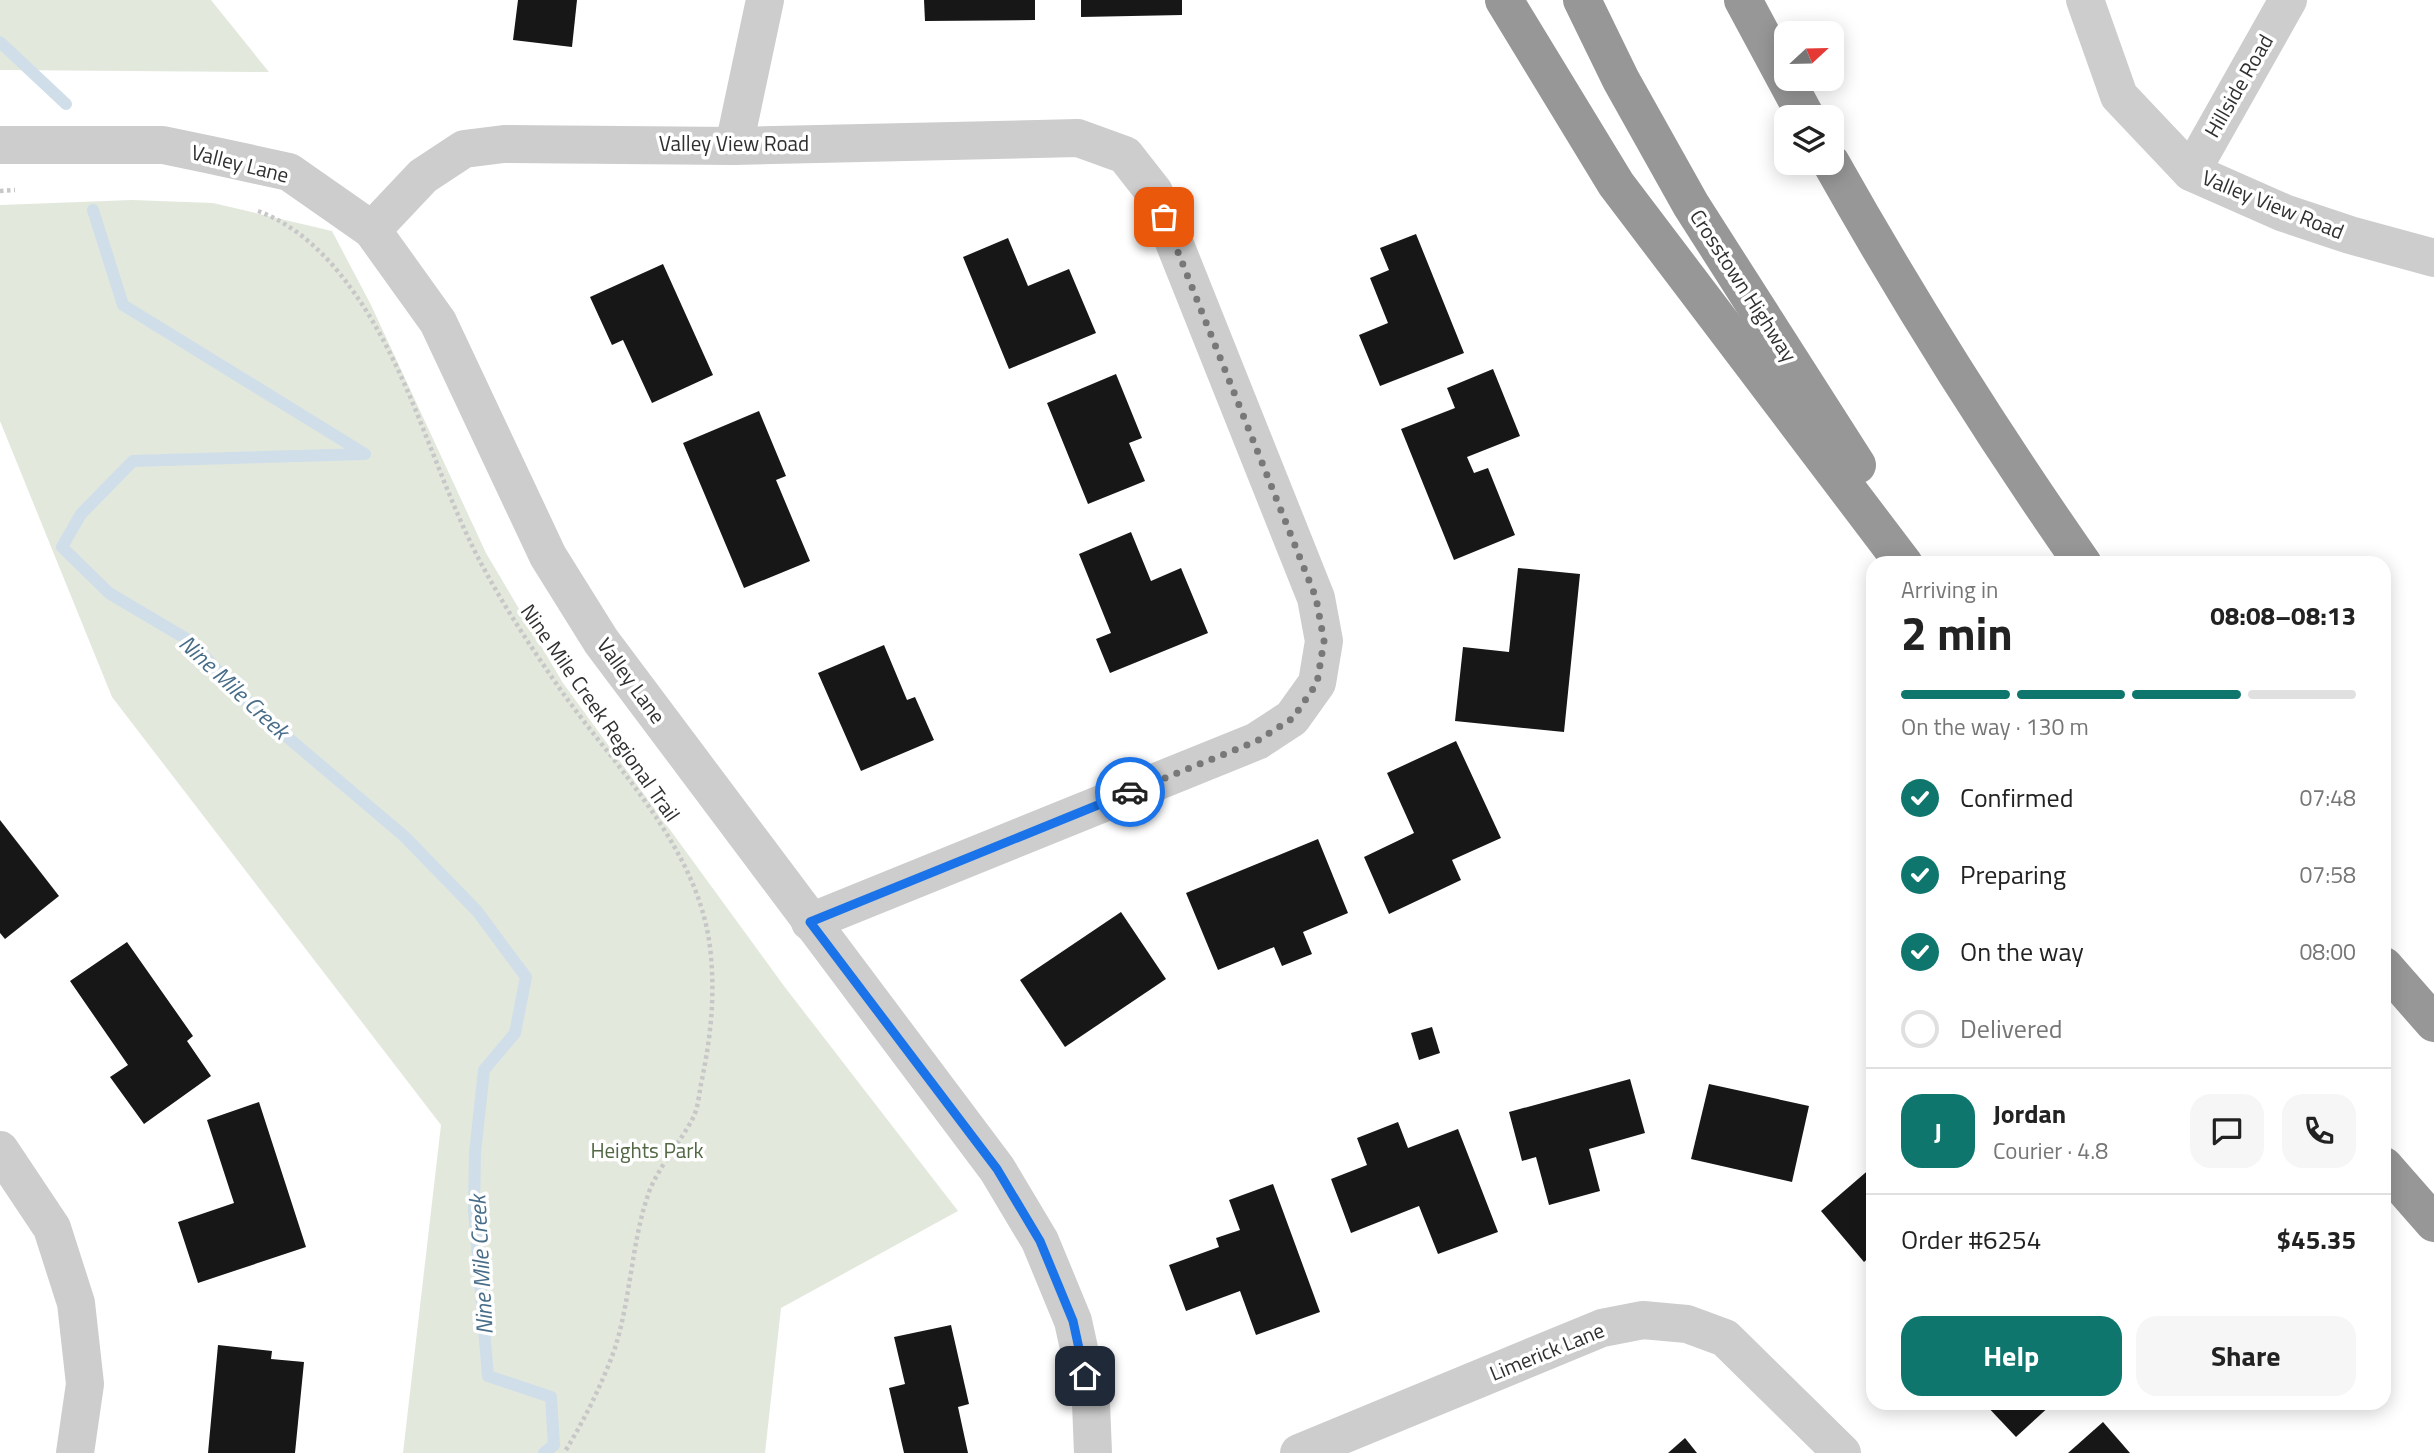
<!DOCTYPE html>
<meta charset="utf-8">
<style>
:root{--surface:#fff;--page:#f6f6f6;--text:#222;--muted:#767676;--line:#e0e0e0;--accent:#0f766e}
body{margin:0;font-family:"Titillium Web",sans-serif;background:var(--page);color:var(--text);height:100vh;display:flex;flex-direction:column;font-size:26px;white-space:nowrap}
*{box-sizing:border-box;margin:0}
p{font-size:23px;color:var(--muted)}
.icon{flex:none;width:38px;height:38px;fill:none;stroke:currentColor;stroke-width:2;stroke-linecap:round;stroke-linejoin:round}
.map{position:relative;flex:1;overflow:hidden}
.drawer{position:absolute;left:1866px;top:556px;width:525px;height:854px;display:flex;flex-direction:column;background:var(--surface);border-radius:21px;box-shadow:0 4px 18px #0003}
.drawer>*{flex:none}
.needle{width:46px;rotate:68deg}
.buttons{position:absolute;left:1774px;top:21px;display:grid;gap:14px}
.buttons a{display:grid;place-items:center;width:70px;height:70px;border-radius:14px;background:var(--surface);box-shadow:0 4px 18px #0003;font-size:35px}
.pin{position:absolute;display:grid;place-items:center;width:60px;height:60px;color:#fff;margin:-30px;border-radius:14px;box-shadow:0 4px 10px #0006}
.courier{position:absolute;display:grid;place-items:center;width:70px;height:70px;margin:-35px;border:5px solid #1a73e8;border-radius:50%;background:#fff;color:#222;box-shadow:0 2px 9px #0007}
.summary em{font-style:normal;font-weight:700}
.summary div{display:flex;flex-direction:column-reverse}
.summary{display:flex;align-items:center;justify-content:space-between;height:119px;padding:0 35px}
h1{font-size:46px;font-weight:700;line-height:52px}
.bar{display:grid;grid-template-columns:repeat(4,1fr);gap:10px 7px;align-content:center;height:84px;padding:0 35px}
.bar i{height:9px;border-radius:5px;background:var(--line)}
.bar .selected{background:var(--accent)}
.bar p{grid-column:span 4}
.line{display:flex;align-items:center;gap:18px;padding:0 35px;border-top:2px solid var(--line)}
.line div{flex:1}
.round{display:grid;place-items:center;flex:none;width:74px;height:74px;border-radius:21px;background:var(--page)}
ol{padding:0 35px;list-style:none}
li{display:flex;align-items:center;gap:21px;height:77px}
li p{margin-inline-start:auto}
li .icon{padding:7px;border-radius:50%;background:var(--accent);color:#fff;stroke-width:4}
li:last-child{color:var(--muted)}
li i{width:38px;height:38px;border:4px solid var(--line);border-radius:50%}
.cta{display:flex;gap:14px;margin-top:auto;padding:14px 35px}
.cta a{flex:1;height:80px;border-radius:21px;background:var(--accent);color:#fff;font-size:28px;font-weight:700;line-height:80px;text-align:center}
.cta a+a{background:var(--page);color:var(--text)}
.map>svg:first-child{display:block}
.green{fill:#e3e8dd}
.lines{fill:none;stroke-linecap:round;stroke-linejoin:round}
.stream{stroke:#cfdee9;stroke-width:12}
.building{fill:#171717}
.path{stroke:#c7c7c7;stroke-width:4.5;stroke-dasharray:3.5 3.5;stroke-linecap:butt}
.minor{stroke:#cdcdcd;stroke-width:38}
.highway{stroke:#979797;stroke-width:38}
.done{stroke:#787878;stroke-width:7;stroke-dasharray:0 12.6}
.route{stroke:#1a73e8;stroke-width:9}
.labels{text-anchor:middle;stroke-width:7;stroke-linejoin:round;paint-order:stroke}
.street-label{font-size:21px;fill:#303030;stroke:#fff}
.park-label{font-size:21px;fill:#526743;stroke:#fff}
.water-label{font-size:23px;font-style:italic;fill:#486d89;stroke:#fff}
</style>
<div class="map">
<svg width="2434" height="1453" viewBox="0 0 2434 1453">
<rect width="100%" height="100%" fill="#fff"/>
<g class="green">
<polygon points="0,0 211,0 269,72 0,70"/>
<polygon points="132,200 213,203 332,231 371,305 486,553 563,683 784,986 958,1211 781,1308 765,1453 403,1453 441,1125 112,697 0,421 0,205"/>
</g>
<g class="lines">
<g class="stream">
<polyline points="0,42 66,104"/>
<polyline points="93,210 123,305 365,454 133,461 81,514 62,547 109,593 190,641 253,708 404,836 477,911 526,977 515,1033 484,1070 475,1153 474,1211 488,1376 551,1397 554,1445 544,1453"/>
</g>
</g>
<g class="building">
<polygon points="518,0 577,0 572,47 513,40"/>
<polygon points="924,0 1035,0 1035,20 925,21"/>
<polygon points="1081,0 1182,0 1182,15 1081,17"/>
<polygon points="1416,234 1464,353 1380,386 1359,335 1388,323 1370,278 1389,270 1380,248"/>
<polygon points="1008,238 1028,286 1069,269 1096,333 1009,369 963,257"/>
<polygon points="663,264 713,375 652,403 623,340 612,345 590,297"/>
<polygon points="1493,369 1520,436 1467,457 1474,473 1488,468 1515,535 1454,560 1401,429 1455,408 1447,388"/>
<polygon points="1116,374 1142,438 1129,443 1145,481 1088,504 1047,403"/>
<polygon points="759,411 786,476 776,480 810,561 744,588 683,443"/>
<polygon points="1131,532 1151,581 1181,568 1208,633 1110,673 1096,639 1111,633 1079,554"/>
<polygon points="1518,568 1580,574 1564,732 1455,721 1463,647 1509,652"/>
<polygon points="884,645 907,700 915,697 934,740 861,771 818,673"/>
<polygon points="1456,741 1501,838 1452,860 1461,880 1389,914 1364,857 1414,833 1387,773"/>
<polygon points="0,820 59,896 5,939 0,933"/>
<polygon points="1318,839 1348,913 1303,932 1312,954 1282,966 1274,947 1218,970 1186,893"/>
<polygon points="1121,912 1166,979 1065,1047 1020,980"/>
<polygon points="127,942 193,1036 187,1041 211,1076 144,1124 110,1077 128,1065 70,981"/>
<polygon points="1432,1027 1440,1053 1419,1060 1411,1033"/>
<polygon points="1630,1079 1645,1133 1589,1149 1600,1191 1549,1205 1536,1157 1522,1161 1509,1112"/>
<polygon points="1709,1084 1809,1106 1792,1182 1691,1159"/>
<polygon points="259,1102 306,1247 198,1283 178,1222 234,1203 207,1120"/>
<polygon points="1398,1122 1408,1148 1458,1129 1498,1232 1438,1254 1419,1206 1351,1233 1331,1179 1367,1165 1357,1138"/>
<polygon points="1872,1167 1872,1255 1864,1262 1821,1211"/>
<polygon points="1273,1184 1320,1312 1256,1335 1240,1291 1186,1311 1169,1265 1219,1247 1216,1238 1240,1230 1229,1200"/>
<polygon points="951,1325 969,1404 958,1407 968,1453 904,1453 889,1388 905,1384 894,1337"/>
<polygon points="218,1345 272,1351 271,1359 304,1362 295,1453 208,1453"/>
<polygon points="1985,1404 2052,1404 2016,1437"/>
<polygon points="2103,1422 2130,1453 2068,1453"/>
<polygon points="1685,1438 1697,1453 1668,1453"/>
</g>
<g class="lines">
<g class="path">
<polyline points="0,191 15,190"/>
<path d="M 258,211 C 296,225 327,255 350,287 C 405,361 429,454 468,537 C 491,587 528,643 560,689 C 617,770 703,852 711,957 C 715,1000 710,1042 701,1084 C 699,1095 698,1108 693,1118 C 680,1143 659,1166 649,1192 C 631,1243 631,1300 614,1351 C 601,1386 584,1421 564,1453"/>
</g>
<g class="minor">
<polyline points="2085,0 2119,96 2191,172 2284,213 2350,235 2434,258"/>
<polyline points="0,145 163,145 211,155 289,172 372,230 438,322 548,556 601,641 997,1169 1040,1241 1073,1321 1091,1403 1093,1453"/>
<polyline points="734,146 765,0"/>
<polyline points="2191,172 2288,0"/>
<polyline points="372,230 423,176 464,149 504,144 734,146 1078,138 1125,155 1154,192 1316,598 1324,641 1317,683 1292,718 1257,741 810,922"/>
<polyline points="0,1150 52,1228 76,1303 85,1384 75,1453"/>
<polyline points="1299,1453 1602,1328 1643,1320 1687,1324 1725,1338 1842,1453"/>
</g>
<g class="highway">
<polyline points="1504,0 1616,184 1904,564"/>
<polyline points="1582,0 1621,80 1691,205 1857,465"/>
<polyline points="1743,0 1806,117"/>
<path d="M 1831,163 C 1908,300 1993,435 2083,564"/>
<polyline points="2384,966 2434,1023"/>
<polyline points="2384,1166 2434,1223"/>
</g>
</g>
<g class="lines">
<polyline class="done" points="1130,792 1257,741 1293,718 1317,683 1324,641 1316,598 1164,217"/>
<polyline class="route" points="1085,1376 1073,1321 1040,1241 997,1169 810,922 1130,792"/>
</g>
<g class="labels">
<g class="street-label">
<text transform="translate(2239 86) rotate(-60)" y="7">Hillside Road</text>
<text x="734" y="151">Valley View Road</text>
<text transform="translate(240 164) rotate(14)" y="7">Valley Lane</text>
<text transform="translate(2273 205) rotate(22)" y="7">Valley View Road</text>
<text transform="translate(1743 286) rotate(57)" y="7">Crosstown Highway</text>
<text transform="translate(631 681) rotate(54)" y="7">Valley Lane</text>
<text transform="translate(600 713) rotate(55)" y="7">Nine Mile Creek Regional Trail</text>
<text transform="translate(1547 1352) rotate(-22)" y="7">Limerick Lane</text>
</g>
<g class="park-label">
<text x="647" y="1158">Heights Park</text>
</g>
<g class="water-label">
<text transform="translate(234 687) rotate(43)" y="8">Nine Mile Creek</text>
<text transform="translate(481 1265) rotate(-93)" y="8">Nine Mile Creek</text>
</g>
</g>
</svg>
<div class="buttons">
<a><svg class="needle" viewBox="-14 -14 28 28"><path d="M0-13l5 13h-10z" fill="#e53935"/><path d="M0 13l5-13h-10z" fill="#767676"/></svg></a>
<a><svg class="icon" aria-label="layers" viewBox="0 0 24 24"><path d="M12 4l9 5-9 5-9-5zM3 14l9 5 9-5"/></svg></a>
</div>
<div class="pin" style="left:1164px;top:217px;background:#ea580c"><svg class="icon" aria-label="bag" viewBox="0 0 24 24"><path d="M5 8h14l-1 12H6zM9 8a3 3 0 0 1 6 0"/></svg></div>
<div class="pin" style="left:1085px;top:1376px;background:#1f2937"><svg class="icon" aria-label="home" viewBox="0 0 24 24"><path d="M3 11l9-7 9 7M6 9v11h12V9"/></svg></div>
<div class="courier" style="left:1130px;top:792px"><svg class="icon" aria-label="car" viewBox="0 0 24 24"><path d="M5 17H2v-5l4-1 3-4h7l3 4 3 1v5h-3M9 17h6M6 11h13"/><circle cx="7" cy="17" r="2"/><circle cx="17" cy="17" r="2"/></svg></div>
<section class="drawer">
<div class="summary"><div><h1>2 min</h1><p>Arriving in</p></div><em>08:08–08:13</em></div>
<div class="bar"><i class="selected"></i><i class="selected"></i><i class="selected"></i><i></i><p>On the way · 130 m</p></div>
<ol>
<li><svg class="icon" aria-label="check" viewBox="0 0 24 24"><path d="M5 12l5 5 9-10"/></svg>Confirmed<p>07:48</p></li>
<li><svg class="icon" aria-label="check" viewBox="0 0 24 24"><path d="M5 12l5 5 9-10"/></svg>Preparing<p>07:58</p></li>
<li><svg class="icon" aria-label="check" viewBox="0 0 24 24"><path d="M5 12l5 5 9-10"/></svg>On the way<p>08:00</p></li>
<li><i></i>Delivered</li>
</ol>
<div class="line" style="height:126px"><b class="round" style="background:var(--accent);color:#fff">J</b><div><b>Jordan</b><p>Courier · 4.8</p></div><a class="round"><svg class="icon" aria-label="chat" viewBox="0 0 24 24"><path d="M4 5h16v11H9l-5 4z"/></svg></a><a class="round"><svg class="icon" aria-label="phone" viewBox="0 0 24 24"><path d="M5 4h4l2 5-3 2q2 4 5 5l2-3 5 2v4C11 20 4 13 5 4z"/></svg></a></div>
<div class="line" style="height:91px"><div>Order #6254</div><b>$45.35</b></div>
<div class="cta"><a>Help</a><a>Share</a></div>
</section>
</div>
